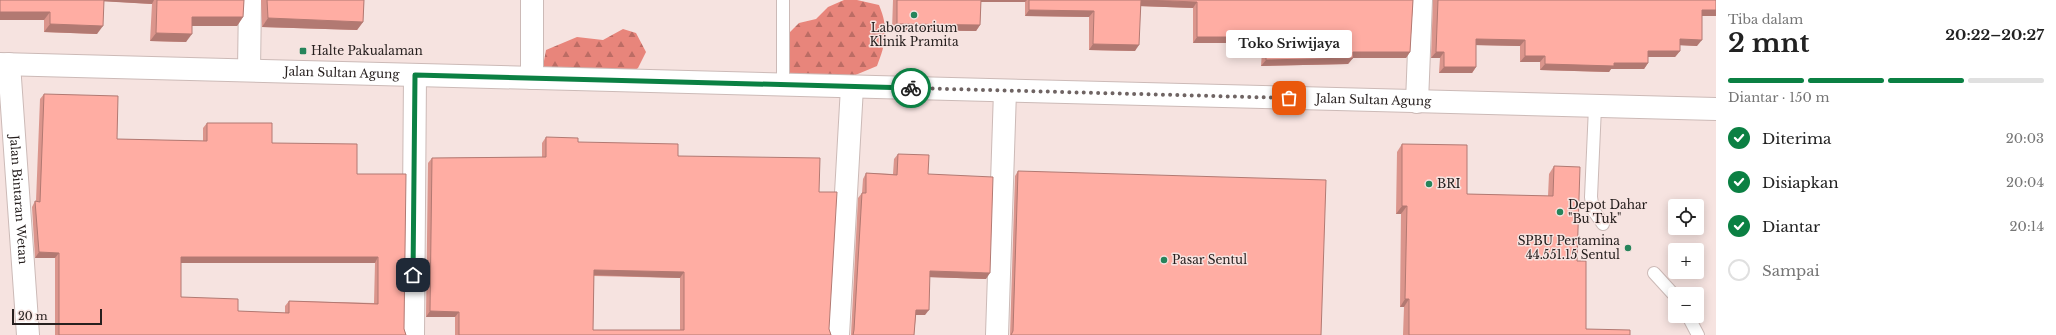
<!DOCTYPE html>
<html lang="id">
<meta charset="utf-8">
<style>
:root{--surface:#fff;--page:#f6f6f6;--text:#222;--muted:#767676;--line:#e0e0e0;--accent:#0b8043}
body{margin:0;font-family:"Libre Baskerville",serif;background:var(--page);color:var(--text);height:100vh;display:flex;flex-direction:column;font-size:15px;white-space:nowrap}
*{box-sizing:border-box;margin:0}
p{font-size:13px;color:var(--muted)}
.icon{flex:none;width:22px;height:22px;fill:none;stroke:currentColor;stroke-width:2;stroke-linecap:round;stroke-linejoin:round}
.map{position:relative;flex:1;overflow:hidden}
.details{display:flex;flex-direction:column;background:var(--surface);width:340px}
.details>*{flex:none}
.tools{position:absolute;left:1668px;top:199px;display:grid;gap:8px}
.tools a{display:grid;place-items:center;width:36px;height:36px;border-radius:4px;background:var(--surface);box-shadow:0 2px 10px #0003;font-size:20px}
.scale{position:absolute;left:12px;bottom:10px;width:90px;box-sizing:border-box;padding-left:4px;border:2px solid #27201f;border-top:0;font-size:11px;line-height:14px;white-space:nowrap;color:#27201f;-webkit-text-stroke:3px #f6e3e0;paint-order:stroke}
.pin{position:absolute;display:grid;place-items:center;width:34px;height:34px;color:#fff;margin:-17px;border-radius:8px;box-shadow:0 2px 6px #0006}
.courier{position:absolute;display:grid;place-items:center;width:40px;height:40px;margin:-20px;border:3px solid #0b8043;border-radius:50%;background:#fff;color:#222;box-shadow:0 1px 5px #0007}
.bubble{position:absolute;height:28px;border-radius:4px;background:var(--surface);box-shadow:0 2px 10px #0003;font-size:13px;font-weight:800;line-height:28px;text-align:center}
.overview em{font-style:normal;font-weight:800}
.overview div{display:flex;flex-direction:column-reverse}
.overview{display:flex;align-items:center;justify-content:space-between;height:68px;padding:0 12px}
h1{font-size:26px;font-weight:800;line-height:30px}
.bar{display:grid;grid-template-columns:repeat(4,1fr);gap:6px 4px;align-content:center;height:48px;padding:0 12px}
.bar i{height:5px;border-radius:3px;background:var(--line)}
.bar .on{background:var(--accent)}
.bar p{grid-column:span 4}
ol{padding:0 12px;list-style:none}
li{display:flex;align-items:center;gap:12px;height:44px}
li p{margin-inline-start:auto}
li .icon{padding:4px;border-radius:50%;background:var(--accent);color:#fff;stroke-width:4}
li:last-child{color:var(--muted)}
li i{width:22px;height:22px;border:2px solid var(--line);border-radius:50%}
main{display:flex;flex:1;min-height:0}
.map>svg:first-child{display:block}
.forest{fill:url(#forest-firs)}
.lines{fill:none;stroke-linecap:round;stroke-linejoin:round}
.service-casing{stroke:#ccbab7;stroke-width:14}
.minor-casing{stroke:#ccbab7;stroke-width:24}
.secondary-casing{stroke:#ccbab7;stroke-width:24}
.primary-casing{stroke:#ccbab7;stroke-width:24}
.service{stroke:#fff;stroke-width:12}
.minor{stroke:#fff;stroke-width:22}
.secondary{stroke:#fff;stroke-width:22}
.primary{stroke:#fff;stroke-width:22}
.wall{fill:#db958c;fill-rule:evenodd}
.shaded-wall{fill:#b27972}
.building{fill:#ffada3;stroke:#b27972;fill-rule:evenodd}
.done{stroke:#6f6463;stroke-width:4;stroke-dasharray:0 7.2}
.route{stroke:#0b8043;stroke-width:5}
.poi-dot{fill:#26845b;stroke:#f6e3e0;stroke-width:1.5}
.labels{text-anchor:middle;stroke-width:3;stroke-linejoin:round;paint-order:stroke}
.poi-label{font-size:12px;fill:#27201f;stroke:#f6e3e0;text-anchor:start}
.street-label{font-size:12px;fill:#27201f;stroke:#f6e3e0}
</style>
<main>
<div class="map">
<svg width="1716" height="335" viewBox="0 0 1716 335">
<defs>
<pattern id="forest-firs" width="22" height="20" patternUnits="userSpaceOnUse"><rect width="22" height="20" fill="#e8857b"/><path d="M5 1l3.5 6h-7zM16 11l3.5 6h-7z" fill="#bc6c64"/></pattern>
</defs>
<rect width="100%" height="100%" fill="#f6e3e0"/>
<g class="forest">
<path d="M 844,0 L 857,0 L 879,5 C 889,29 886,43 877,66 L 853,76 L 787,73 L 784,47 L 790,32 L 799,23 L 816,19 L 828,7 Z"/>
<polygon points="623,29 636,33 646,52 638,68 625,77 542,72 546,50 577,37 603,40"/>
</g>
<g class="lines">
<g class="service-casing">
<g id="service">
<polyline points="783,85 783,0"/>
<polyline points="1595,107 1591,197 1593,210 1603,224"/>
<polyline points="1654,273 1675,296"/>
<polyline points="1688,316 1698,335"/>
</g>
</g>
<g class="minor-casing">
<g id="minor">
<path id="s1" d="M 9,64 L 28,335"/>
<polyline points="249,70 250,0"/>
<polyline points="532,78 532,0"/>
<polyline points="413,335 415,75"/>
<polyline points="838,335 852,87"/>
<polyline points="997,335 1005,91"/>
</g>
</g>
<g class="secondary-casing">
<polyline id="secondary" points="1417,102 1421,0"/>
</g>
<g class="primary-casing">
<g id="primary">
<path id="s2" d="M 0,64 L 1716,109"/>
</g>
</g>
<use href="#service" class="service"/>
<use href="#minor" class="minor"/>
<use href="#secondary" class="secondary"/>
<use href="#primary" class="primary"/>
</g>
<g class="wall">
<polygon points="0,0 244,0 243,17 237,26 192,26 186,42 150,41 152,4 104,1 97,34 44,32 44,20 0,20"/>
<polygon points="261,0 364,0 363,22 357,30 262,27"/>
<polygon points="893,0 1413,0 1410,52 1406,58 1353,58 1348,64 1261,66 1262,51 1227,50 1228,43 1193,43 1193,8 1141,6 1135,51 1089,50 1089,17 1025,16 1025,2 981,2 980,25 976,31 892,30"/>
<polygon points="1433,0 1716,0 1716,16 1702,16 1697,46 1680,45 1680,51 1675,57 1648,57 1648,63 1644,69 1611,69 1609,72 1540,70 1540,62 1520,62 1520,46 1476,45 1476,67 1472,73 1439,73 1440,58 1431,58"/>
<path d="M 44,94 L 117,139 L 203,141 L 203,128 L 207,123 L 272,143 L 357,174 L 406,335 L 55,335 L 55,258 L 35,258 L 32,207 L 35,201 L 36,201 L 40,99 ZM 181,263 L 375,263 L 374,303 L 289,301 L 285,306 L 285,313 L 238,311 L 181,297 Z"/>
<path d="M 546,137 L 578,142 L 678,156 L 819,192 L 829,329 L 831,335 L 455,335 L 455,317 L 426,317 L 428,163 L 432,158 L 542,157 L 542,143 ZM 594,276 L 680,278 L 680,330 L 593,330 Z"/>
<polygon points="1402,144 1467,194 1548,196 1549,174 1554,166 1577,261 1586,329 1630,335 1403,335 1404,307 1400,307 1401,214 1396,214 1397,152"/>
<polygon points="898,154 928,174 986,279 929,277 925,315 916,315 914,335 851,335 858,198 862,193 863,179 866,173 893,174 894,159"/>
<polygon points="1018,171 1321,335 1010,335 1015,176"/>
</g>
<g class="shaded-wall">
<polygon points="99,0 154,0 152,4 98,1"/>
<polygon points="978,0 1027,0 1025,2 977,2"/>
<polygon points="1141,0 1197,2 1193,8 1137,6"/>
<polygon points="1029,10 1094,11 1089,17 1025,16"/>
<polygon points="1702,10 1716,10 1716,16 1698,16"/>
<polygon points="0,12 50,12 44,20 0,20"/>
<polygon points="192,17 243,17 237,26 187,26"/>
<polygon points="268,18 363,22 357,30 262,27"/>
<polygon points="50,24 103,26 97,34 44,32"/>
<polygon points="897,24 980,25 976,31 892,30"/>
<polygon points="156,33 192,34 186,42 150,41"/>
<polygon points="1197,37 1232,37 1228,43 1193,43"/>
<polygon points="1476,39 1525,40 1520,46 1472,45"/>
<polygon points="1680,39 1702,40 1697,46 1675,45"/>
<polygon points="1093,44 1139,45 1135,51 1089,50"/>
<polygon points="1231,44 1266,45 1262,51 1227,50"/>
<polygon points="1648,51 1680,51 1675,57 1644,57"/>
<polygon points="1353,52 1410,52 1406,58 1348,58"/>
<polygon points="1436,52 1444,52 1440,58 1431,58"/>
<polygon points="1525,56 1545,56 1540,62 1520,62"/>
<polygon points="1353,58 1348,64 1261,66 1266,60"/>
<polygon points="1614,63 1648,63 1644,69 1611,69 1609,72 1540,70 1545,64"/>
<polygon points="1444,67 1476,67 1472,73 1439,73"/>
<polygon points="1402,206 1407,206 1401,214 1396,214"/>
<polygon points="39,252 59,253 55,258 35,258"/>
<polygon points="181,257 378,257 375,263 177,263"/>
<polygon points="594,270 684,272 680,278 590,275"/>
<polygon points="930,271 990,273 986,279 926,277"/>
<polygon points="1405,299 1409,299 1404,307 1400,307"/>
<polygon points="916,310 929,310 925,315 912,315"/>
<polygon points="430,311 459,312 455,317 426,317"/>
</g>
<g class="building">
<polygon points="0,0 104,0 103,26 50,24 50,12 0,12"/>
<polygon points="157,0 244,0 243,17 192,17 192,34 156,33"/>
<polygon points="267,0 364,0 363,22 268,18"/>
<polygon points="897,0 981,0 980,25 897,24"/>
<polygon points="1029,0 1413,0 1410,52 1353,52 1353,58 1266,60 1266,45 1231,44 1232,37 1197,37 1197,2 1141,0 1139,45 1093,44 1094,11 1029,10"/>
<polygon points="1438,0 1716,0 1716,10 1702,10 1702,40 1680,39 1680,51 1648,51 1648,63 1614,63 1614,66 1545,64 1545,56 1525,56 1525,40 1476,39 1476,67 1444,67 1444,52 1436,52"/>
<path d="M 44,94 L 118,96 L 117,139 L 207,141 L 207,123 L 272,123 L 272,143 L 357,144 L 357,174 L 406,174 L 404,329 L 406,335 L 59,335 L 59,253 L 39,252 L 35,201 L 40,202 ZM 181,257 L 378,257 L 378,304 L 289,301 L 289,313 L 238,311 L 238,299 L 181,297 Z"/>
<path d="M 546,137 L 578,138 L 578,142 L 678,144 L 678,156 L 820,158 L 819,192 L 837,192 L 829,329 L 831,335 L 459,335 L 459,312 L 430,311 L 432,158 L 546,157 ZM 594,270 L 684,272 L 684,330 L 593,330 Z"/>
<polygon points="1402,144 1467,145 1467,194 1553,196 1554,166 1580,167 1577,261 1586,261 1586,329 1630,330 1630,335 1409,335 1409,299 1405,299 1407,206 1402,206"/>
<polygon points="898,154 929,155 928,174 993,177 990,273 930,271 929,310 916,310 914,335 853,335 854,330 862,193 866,193 866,173 897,175"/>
<polygon points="1018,171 1326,180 1321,335 1011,335 1013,331"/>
</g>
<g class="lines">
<polyline class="done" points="911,88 1289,98"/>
<polyline class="route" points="413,275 415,75 911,88"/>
</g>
<g class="poi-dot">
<circle cx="914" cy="15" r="4"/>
<rect x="299" y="47" width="8" height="8" rx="2"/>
<circle cx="1429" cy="184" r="4"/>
<circle cx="1560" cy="212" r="4"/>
<circle cx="1628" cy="248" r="4"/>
<circle cx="1164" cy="260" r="4"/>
</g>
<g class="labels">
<g class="poi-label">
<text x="914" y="32" text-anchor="middle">Laboratorium<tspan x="914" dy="14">Klinik Pramita</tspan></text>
<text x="311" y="55">Halte Pakualaman</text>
<text x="1437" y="188">BRI</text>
<text x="1568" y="209">Depot Dahar<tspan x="1568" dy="14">"Bu Tuk"</tspan></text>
<text x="1620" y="245" text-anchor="end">SPBU Pertamina<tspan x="1620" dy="14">44.551.15 Sentul</tspan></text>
<text x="1172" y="264">Pasar Sentul</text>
</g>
<g class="street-label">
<text dy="4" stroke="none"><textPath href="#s2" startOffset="342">Jalan Sultan Agung</textPath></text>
<text dy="4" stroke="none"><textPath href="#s2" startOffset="1374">Jalan Sultan Agung</textPath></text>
<text dy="4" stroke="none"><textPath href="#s1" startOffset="136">Jalan Bintaran Wetan</textPath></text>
</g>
</g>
</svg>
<div class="tools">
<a><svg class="icon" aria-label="locate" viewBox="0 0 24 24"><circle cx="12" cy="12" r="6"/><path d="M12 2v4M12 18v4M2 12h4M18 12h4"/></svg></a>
<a>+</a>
<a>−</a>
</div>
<div class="scale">20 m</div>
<div class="pin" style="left:1289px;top:98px;background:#ea580c"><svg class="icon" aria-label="bag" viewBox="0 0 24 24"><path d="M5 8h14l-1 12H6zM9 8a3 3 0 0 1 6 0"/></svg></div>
<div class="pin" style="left:413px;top:275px;background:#1f2937"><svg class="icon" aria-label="home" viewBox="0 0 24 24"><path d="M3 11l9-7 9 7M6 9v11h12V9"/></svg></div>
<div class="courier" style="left:911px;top:88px"><svg class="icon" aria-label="bike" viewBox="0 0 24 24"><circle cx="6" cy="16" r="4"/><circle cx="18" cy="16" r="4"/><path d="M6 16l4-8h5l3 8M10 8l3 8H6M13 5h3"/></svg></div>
<div class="bubble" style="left:1226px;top:30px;width:126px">Toko Sriwijaya</div>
</div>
<section class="details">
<div class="overview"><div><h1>2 mnt</h1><p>Tiba dalam</p></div><em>20:22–20:27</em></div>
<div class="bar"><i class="on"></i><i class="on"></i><i class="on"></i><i></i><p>Diantar · 150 m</p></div>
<ol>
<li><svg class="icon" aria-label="check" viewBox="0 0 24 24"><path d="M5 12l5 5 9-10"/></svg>Diterima<p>20:03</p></li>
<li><svg class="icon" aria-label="check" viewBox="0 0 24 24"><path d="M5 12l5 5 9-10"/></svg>Disiapkan<p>20:04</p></li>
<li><svg class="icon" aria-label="check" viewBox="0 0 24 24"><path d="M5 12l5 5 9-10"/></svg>Diantar<p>20:14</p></li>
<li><i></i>Sampai</li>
</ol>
</section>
</main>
